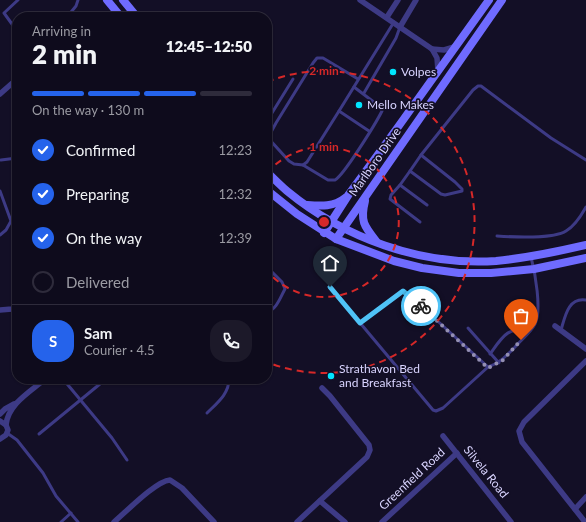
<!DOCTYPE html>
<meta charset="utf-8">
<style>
:root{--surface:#0e0b1c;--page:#1c1929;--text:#f1f3f6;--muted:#9b9ba3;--line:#2e2b3b;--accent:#2563eb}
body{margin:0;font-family:Lato,sans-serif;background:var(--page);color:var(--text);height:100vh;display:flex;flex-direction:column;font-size:15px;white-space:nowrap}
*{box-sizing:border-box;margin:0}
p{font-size:13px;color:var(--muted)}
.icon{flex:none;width:22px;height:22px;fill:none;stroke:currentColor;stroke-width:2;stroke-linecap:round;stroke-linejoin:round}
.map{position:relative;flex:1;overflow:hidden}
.sheet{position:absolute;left:12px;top:12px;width:260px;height:372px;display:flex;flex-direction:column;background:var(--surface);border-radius:16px;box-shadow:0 1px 3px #0004,0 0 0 1px var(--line)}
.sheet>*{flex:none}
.pin{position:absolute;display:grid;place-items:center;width:34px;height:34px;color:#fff;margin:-41px -17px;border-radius:50% 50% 50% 0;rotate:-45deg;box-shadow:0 0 4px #0007}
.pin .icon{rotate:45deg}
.courier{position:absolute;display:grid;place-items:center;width:40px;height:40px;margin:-20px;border:3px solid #4fc3f7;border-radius:50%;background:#fff;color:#222;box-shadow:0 1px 5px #0007}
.headline em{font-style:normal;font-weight:800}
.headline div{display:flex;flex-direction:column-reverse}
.headline{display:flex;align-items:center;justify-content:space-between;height:68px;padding:0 20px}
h1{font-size:26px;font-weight:800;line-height:30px}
.bar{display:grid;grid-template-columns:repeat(4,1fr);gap:6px 4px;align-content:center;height:48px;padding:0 20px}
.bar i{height:5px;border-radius:3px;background:var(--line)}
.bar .on{background:var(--accent)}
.bar p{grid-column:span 4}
.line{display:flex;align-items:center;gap:10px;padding:0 20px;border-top:1px solid var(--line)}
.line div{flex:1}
.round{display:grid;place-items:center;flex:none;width:42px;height:42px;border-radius:16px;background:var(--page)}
ol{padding:0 20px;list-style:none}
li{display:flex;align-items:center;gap:12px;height:44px}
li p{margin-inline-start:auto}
li .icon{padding:4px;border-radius:50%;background:var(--accent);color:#fff;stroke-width:4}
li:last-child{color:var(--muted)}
li i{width:22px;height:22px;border:2px solid var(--line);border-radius:50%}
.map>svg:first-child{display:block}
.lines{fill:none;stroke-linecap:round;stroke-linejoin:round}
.lane{stroke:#3d3a85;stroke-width:3}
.street{stroke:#3d3a85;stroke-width:5.5}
.secondary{stroke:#6f6bff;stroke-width:8}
.done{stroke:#948fb3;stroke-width:4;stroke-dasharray:0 7.2}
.route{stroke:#4fc3f7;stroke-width:5}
.ring{fill:none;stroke:#d62828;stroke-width:2;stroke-dasharray:7 5}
.poi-dot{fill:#00e5ff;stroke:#130f26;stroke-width:1.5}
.labels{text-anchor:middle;stroke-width:3.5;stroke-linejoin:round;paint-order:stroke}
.poi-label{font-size:12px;fill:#d9d4ff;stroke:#130f26;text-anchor:start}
.street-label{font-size:12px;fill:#d9d4ff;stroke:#130f26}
.centre{fill:#d62828;stroke:#130f26;stroke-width:2}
.ring-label{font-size:12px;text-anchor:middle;font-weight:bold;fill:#d62828;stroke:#130f26;stroke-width:3.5;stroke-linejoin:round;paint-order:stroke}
</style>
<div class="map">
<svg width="586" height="522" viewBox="0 0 586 522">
<rect width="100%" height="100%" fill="#130f26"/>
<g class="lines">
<g class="lane">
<polyline points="67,17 76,6 78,0"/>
<polyline points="17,31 4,13 18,0"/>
<polyline points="364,93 396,38 400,27"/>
<polyline points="339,111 307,162 303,165 294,164 289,161 269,139 270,134 276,123 313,63 317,58 323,58 358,79"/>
<polyline points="267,121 293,79"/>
<polyline points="369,131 339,111 394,22"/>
<polyline points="1,160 17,158"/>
<path d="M 303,165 L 328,180 L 335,180 C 344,175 376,123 382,111 L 379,106 L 354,87"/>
<polyline points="410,171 421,155"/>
<polyline points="400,185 391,195 390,199 420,222"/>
<polyline points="0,191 11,221 6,230 0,235"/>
<polyline points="427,205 400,185 410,171 441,194 445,195 462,191 462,189 455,182 421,155 473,90 478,86 481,86 485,89 551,138 586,160"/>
<polyline points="267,231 270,228"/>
<path d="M 497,236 C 512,237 554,239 566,231 C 575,226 581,216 586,207"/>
<path d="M 267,267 L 282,282 L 285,289 C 280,298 277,309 267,312"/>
<polyline points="330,287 433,410 436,411 443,408 488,367"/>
<path d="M 360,323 L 403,291 L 409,295 L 488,367 C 500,363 506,356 515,347 C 521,340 531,332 535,324 C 542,310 535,272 531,257"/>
<polyline points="468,328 499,363"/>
<path d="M 561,330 C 565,317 568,297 586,300"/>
<path d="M 490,354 C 503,336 507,327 530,330"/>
<polyline points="63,379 112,438 127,460"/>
<path d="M 207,413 C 217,403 229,394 229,379"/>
<polyline points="7,433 17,440 43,473 56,496 78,522"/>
<polyline points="39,434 106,379"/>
<polyline points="61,522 71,513"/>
</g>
<g class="street">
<polyline points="360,0 432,49 437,58 438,71"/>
<polyline points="387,17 398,0"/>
<polyline points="400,27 416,0"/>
<polyline points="432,49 444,50 454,47"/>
<polyline points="0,94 17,79"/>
<polyline points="0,310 12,309 17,306"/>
<polyline points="555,326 586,349"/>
<polyline points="0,414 5,409 14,404"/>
<polyline points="0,421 6,425 8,430 6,435 0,439"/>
<path d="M 6,425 C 8,404 30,392 45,379"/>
<polyline points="443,436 511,522"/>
<polyline points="320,501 345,522"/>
<polyline points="575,509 586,497"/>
<path d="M 114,522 C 126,512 156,481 170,480 L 182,488 L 214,522"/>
<polyline points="297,522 367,457 370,450 369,445 330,396 322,388"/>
<polyline points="382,522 457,453"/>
<polyline points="585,522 522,442 519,431 524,422 586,361"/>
</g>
<g class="secondary">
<polyline points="107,0 121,17"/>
<polyline points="123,0 137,17"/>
<path d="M 267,172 C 273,178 280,185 287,191 C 344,238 421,266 496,261 C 527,258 556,252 586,245"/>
<polyline points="267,190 297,214 336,239 394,261 422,268 459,273 491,273 534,269 586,258"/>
<path d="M 365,201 C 360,221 364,226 376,241"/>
<path d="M 307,205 C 321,206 334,207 345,198"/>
<polyline points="324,233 349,194 398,127 489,0"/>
<polyline points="336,239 502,0"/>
</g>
</g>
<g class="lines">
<polyline class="done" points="421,306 488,368 503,360 521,340"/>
<polyline class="route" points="330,287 360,323 403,291 421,306"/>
</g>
<g class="ring">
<path d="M267 173A75 75 0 1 1 267 271"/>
<path d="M267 82A151 151 0 1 1 267 362"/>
</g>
<g class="poi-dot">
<circle cx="393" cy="72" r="4"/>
<circle cx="359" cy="105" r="4"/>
<circle cx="331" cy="376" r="4"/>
</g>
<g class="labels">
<g class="poi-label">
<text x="401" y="76">Volpes</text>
<text x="367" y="109">Mello Makes</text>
<text x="339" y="373">Strathavon Bed<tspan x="339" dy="14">and Breakfast</tspan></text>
</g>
<g class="street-label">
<text transform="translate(375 162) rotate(-55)" y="4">Marlboro Drive</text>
<text transform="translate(486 472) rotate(51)" y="4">Silvela Road</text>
<text transform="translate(412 479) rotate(-43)" y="4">Greenfield Road</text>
</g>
</g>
<circle cx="324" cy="222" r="6" class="centre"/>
<g class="ring-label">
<text x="324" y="75">2 min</text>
<text x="324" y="151">1 min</text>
</g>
</svg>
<div class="pin" style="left:521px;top:340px;background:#ea580c"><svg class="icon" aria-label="bag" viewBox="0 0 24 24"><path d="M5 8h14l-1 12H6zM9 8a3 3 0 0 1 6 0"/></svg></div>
<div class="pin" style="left:330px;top:287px;background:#1f2937"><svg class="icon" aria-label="home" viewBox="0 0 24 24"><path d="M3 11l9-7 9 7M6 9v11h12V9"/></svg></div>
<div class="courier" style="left:421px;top:306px"><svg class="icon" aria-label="bike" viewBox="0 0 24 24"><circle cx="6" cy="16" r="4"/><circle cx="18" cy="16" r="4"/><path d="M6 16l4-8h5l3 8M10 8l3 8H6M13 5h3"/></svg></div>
<section class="sheet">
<div class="headline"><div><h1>2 min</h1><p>Arriving in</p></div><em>12:45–12:50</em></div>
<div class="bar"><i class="on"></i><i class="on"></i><i class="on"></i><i></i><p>On the way · 130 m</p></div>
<ol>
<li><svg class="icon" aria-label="check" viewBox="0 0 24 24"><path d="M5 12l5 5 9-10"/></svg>Confirmed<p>12:23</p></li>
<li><svg class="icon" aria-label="check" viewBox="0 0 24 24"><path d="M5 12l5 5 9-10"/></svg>Preparing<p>12:32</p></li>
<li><svg class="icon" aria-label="check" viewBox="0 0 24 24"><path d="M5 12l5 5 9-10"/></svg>On the way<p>12:39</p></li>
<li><i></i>Delivered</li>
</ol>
<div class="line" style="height:72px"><b class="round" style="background:var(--accent);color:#fff">S</b><div><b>Sam</b><p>Courier · 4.5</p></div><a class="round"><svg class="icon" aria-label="phone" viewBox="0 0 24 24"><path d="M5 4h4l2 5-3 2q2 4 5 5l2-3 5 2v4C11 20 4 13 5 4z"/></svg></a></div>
</section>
</div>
